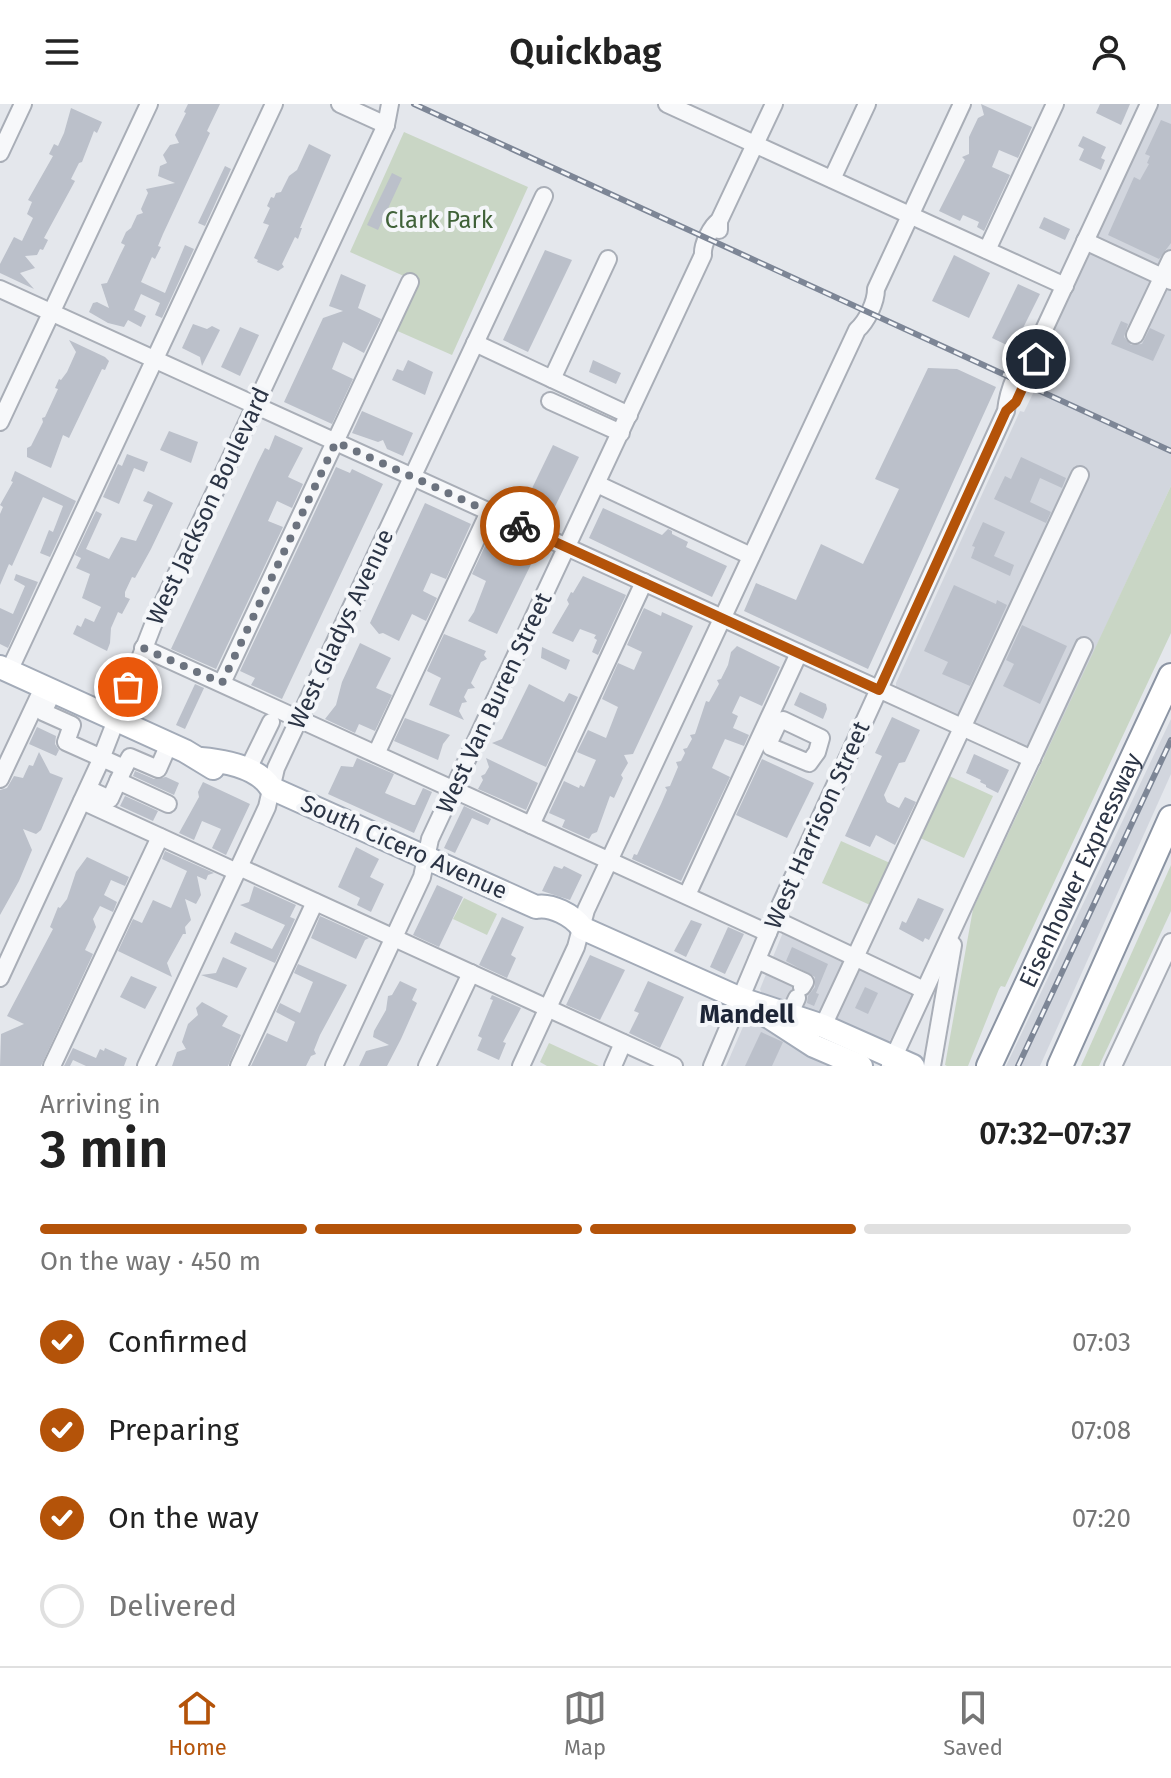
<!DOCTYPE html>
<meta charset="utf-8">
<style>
:root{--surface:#fff;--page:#f2f2f2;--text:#222;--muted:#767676;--line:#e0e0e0;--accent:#b45309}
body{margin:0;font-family:"Fira Sans",sans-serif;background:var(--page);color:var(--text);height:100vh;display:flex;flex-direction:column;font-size:30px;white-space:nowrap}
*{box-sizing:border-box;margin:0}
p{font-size:26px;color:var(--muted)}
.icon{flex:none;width:44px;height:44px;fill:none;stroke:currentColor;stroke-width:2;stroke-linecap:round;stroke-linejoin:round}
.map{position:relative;height:962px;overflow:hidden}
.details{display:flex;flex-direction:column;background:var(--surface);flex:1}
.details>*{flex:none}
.pin{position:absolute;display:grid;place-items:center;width:68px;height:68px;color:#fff;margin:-34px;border:4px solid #fff;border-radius:50%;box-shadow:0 2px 8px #0007}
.courier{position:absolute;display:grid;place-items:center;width:80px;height:80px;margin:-40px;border:6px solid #b45309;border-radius:50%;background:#fff;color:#222;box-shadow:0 2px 10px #0007}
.headline em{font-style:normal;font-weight:600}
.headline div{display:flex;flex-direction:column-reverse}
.headline{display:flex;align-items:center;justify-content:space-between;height:136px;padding:0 40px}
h1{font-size:52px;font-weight:600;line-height:60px}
.bar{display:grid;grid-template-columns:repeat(4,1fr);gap:12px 8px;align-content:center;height:96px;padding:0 40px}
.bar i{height:10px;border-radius:6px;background:var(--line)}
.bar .on{background:var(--accent)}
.bar p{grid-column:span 4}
ol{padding:0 40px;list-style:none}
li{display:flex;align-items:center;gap:24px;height:88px}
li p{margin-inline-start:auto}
li .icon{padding:8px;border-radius:50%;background:var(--accent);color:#fff;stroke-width:4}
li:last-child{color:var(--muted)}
li i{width:44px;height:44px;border:4px solid var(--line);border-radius:50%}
header{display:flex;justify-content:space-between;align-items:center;height:104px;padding:0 40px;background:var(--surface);font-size:36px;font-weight:600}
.tab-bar{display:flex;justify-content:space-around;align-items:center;height:112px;border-top:2px solid var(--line);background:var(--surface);font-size:22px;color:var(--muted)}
.tab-bar a{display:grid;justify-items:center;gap:4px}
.tab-bar .on{color:var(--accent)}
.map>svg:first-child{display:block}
.built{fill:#d2d6de}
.green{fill:#c9d6c5}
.building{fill:#bbc0ca}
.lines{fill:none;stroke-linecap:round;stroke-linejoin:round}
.minor-casing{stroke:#a9aeb7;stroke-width:20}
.major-casing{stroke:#a3abb8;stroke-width:26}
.highway-casing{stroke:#8b94a3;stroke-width:28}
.minor{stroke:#f7f8fa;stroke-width:16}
.major{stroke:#fff;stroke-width:22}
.highway{stroke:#fff;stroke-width:24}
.rail-casing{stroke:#7d8696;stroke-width:6}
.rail{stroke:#f4f6f9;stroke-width:3;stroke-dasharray:9;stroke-linecap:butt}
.done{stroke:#6c737f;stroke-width:8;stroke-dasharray:0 14.4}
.route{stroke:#b45309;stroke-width:10}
.labels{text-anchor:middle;stroke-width:8;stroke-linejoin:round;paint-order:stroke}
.park-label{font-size:24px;fill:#3f6138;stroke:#f4f6f9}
.street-label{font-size:24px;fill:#2b3445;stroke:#f4f6f9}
.neighbourhood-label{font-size:26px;font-weight:bold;fill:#1d2536;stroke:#f4f6f9}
</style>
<header><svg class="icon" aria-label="menu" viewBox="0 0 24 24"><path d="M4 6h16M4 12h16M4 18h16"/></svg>Quickbag<svg class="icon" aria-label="person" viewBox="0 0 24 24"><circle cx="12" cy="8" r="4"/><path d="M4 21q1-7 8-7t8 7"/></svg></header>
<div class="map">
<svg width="1171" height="962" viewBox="0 0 1171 962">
<rect width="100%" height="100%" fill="#e4e7ec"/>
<g class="built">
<polygon points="1159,0 1171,0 1171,382 1045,653 901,587 896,583 896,579 1020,307 1024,308 1053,248 1045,244"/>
<polygon points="1171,615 1171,670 1040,962 1006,962"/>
<polygon points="786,821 918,883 889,938 762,891 760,885"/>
<polygon points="746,916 847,962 726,962"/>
</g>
<g class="green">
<polygon points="404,28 528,83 452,251 393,225 415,177 350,148"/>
<polygon points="1171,382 1171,529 1005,883 1001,882 999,885 968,962 947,962 945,961 973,805"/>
<polygon points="947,671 993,692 964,754 918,733"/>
<polygon points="841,737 890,759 870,801 822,779"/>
<polygon points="1171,761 1171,807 1099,962 1081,962"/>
<polygon points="464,794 497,810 487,831 453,815"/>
<polygon points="549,939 599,962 547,962 540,958"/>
</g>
<g class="building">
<polygon points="188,0 220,0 207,27 210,29 163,130 158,142 161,143 155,155 152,153 141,178 165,189 185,141 194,145 162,214 155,211 160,199 141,190 134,206 146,212 141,223 128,216 124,223 108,219 89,208 93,199 97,198 109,204 101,180 107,179 120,151 125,141 121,139 126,128 131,124 137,111 143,109 141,105 148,89 146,85 175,79 158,72 160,62 167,59 163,51 170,41 179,39 175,31 186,9 184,8"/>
<polygon points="981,0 1032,23 1018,54 999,46 992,63 1010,71 984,127 977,123 979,118 963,111 960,117 939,107 965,56 962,53 969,50 969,33 978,14 984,11"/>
<polygon points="1100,0 1130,0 1121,21 1096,9"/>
<polygon points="71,4 102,18 97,29 94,27 82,58 79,59 71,75 75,77 44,134 48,136 43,146 40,145 37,151 25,152 35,164 20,169 34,185 0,169 0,160 14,133 22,137 33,114 27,110 32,98 28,96 53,52 49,50 54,40 58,42 64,29"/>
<polygon points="1161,16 1171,20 1171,139 1159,155 1108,131 1134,73 1140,76 1149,60 1147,59 1150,52 1145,50"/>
<polygon points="1083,32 1106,43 1101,54 1105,56 1101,66 1079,56 1084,45 1078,42"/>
<polygon points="309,40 331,51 300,124 302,124 298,135 295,133 282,160 284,163 278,167 257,158 258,156 254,154 269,121 263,119 270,104 267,102 271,93 274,94 276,89 281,88 289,72 297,66"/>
<polygon points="225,62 231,65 205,122 198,119"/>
<polygon points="392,69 402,74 378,126 367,121"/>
<polygon points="1044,113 1070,125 1065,136 1039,124"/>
<polygon points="545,146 572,156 528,248 503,236"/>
<polygon points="954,151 990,169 969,214 932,197"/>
<polygon points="341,170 366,181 358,204 381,215 364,249 343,238 332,265 353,275 332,320 284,298 323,214 343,207 329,202"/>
<polygon points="1018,180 1040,190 1013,244 992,234"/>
<polygon points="1121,217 1128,220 1124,233 1131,241 1142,240 1150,224 1165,231 1153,257 1111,240"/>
<polygon points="193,220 207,225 212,222 220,226 202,262 200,253 182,244"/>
<polygon points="240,223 259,231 240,272 221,263"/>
<polygon points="69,236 105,253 109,257 105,266 102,265 69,334 63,331 51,364 27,353 27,344 31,342 43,318 42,314 45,313 58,285 55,284 59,275 61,276 67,268 76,248"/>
<polygon points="408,256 433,268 425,291 392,276 397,265 403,267"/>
<polygon points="593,256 621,269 616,280 589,268"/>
<polygon points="928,264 957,265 996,283 868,565 744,507 756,479 796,496 821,440 863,460 899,385 875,375"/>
<polygon points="362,307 413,329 403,352 387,345 383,336 378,338 352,329"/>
<polygon points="169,327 198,338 191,359 160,346"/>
<polygon points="275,331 303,344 288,373 303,380 292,404 277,397 268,417 283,423 216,565 171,545 258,358 265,344 269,346"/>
<polygon points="553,341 579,353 549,415 523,403"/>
<polygon points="127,350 148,358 144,368 134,364 119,400 103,393 118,360 122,362"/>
<polygon points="1021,353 1066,374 1062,384 1040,374 1030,398 1051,408 1046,419 994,395 1005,372 1011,375"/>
<polygon points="336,363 350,369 352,365 383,380 282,595 251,581 255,574 240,567"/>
<polygon points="15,367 76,397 50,453 40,449 49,426 53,428 63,402 43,393 12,462 9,460 0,481 0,410 3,403 0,401 13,378 11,377"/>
<polygon points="148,387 173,399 151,445 135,474 132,473 125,488 125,493 130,495 122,510 118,508 111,524 110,539 107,547 73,530 77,521 81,523 85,514 94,518 101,503 82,494 90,470 76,464 81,454 75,451 96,407 102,410 86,445 109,455 121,433 136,437 153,401 143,397"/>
<polygon points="425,399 471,420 446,475 431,469 423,487 437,494 426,517 412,510 399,537 383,529 379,530 370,519"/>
<polygon points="603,404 662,431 668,425 672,427 672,430 688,438 686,443 727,462 712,493 589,434"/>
<polygon points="983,418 1005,428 994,452 1014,461 1010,472 971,454 975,443 972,442"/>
<polygon points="491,429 536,450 497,530 468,517 474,508 486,477 472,470"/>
<polygon points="16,470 38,478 8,544 0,540 0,504 13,510 25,482 14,476"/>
<polygon points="583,472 626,491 598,551 592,548 597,536 594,534 596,531 580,525 573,538 552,529 569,500 567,496 571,488 573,489"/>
<polygon points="954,481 996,500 997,496 1007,501 970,582 942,570 948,558 924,547"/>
<polygon points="644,504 661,512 662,508 693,522 633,650 624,651 628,659 621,671 623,674 614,694 610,692 597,728 592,730 589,735 562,723 565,716 549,709 564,677 579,684 580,681 584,683 596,656 577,648 588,626 606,634 618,603 602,595 618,559 634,566 642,548 627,541"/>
<polygon points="1022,521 1067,542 1040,600 1003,582 1014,560 1006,556"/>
<polygon points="444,530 486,547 484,551 487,555 481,558 471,579 475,584 468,585 464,593 467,598 462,599 459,607 464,616 429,601 441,574 427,567"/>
<polygon points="360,539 391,554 376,584 392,591 375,627 359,620 355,629 325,615 336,601 342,578"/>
<polygon points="737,542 780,563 762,602 740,592 732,609 738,612 733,624 749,631 744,642 725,635 719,648 712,664 730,673 681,777 632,755 634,750 637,751 661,700 667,686 665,683 670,682 678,663 676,658 681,657 685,649 683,645 687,644 692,635 690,631 695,630 706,597 709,598 719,580 717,576 721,575 728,561 731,548"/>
<polygon points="542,543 570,556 566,566 541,554"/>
<polygon points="195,580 204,584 185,625 176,621"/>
<polygon points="529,580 564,598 569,589 578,593 546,663 492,639 502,635"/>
<polygon points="800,588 826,600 827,605 823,615 794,601"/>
<polygon points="892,613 920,626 905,658 899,659 884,691 887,698 899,704 905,693 916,698 895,741 876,731 870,743 845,732 882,652 875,649"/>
<polygon points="405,614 450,631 443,640 438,656 394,637"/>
<polygon points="37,623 56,632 55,640 59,646 56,652 29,640"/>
<polygon points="39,648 50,669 63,674 41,726 36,730 23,725 32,746 19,777 0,811 0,686 7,684 14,672 23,674 29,661 33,662"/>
<polygon points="974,650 1009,666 998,689 986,683 986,681 980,678 981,676 966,669"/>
<polygon points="357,654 394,670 385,689 413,701 415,701 423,684 432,688 414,729 328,690 341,662 353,663"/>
<polygon points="486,654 538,679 526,706 478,685 483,676 481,672 485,670 489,663"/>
<polygon points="762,655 814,679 787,734 736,711"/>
<polygon points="135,667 154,675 166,673 179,679 174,691 133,672"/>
<polygon points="203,678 250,700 226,751 212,744 221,725 202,717 194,736 179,729 199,693 198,688"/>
<polygon points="125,692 158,707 153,717 120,702"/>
<polygon points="464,702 491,715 488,721 472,714 455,749 444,744"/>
<polygon points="356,743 379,755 370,773 384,780 371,808 357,801 360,794 338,783"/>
<polygon points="165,747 214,769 208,771 206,776 197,772 201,791 196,800 185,795 191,816 185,823 186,830 183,830 167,859 172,873 118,847 133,815 142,819 153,796 171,804 187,767 162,755"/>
<polygon points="87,753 129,773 125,782 111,776 104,791 117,798 113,808 100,802 93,815 96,823 85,846 93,850 41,962 0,962 1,930 24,920 7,912 53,825 50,823 58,803 60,804 67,795 76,768"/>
<polygon points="554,762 562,765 564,762 582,771 570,796 542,787"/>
<polygon points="437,781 463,793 439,843 413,831"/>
<polygon points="254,782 296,801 290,813 295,815 275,859 230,839 235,828 272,845 285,821 240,801 249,798"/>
<polygon points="918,794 944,805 929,836 925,834 923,838 899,825 902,817 906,819"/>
<polygon points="320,812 369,834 365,836 356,855 311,834"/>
<polygon points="502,813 524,823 511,851 516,854 507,874 479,861"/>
<polygon points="691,816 702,820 686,853 674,847"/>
<polygon points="728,823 744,830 725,870 710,863"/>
<polygon points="792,843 828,860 816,889 819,890 814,902 807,899 808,892 815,883 815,873 786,857"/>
<polygon points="590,851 625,866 600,916 566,901"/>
<polygon points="223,853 247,864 237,884 201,871 216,869"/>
<polygon points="298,860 347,881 320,931 314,946 316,950 311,952 306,962 251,962 267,929 287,938 295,918 276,908 280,899 300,909 313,878 294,869"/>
<polygon points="131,872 157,883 145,905 120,893"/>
<polygon points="400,877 417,885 412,896 417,899 401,935 387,962 359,962 366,947 389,941 373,933 374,927 386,906 388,892 392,891"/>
<polygon points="648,877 684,893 660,944 629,929 639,909 634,907"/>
<polygon points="865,883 878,889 868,910 855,904"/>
<polygon points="492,891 521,904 503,938 506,939 499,956 477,946 482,934 478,932 493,896 490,895"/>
<polygon points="202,898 228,912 222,922 241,931 228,962 172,962 177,948 186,945 182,938 188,920 198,911 196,904"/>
<polygon points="761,928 783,938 772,962 745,962"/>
<polygon points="73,944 96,954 100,945 104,947 105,944 127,954 124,962 86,962 73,956 70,962 64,962"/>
</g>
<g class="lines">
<g class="minor-casing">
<g id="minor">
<polyline points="340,0 386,21"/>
<polyline points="667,0 1065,182"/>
<polyline points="0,49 23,0"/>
<polyline points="832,75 867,0"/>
<polyline points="719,126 719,117 774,0"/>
<polyline points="1085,137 1171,177"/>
<polyline points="987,146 1055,0"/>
<polyline points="0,185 1032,655"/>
<polyline points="1135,231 1171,155"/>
<polyline points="475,239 629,311"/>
<polyline points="1036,253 1036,243 1149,0"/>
<polyline points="552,275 608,155"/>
<polyline points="550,297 621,329"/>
<polyline points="0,318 149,0"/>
<polyline points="597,380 751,452"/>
<polyline points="143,544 768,829"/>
<polyline points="9,567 274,0"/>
<polyline points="222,579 410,178"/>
<polyline points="53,588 43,608 72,621 66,638 124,664 110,695 88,685"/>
<polygon points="783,616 821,634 817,648 809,659 771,643 770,636 779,617"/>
<polyline points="376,650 489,408"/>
<polyline points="124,664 130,653 158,665 169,640"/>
<polyline points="247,667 271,618"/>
<polyline points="0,675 41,588"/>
<polyline points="118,677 168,700"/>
<polyline points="82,697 237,768"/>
<polyline points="531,721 644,478"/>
<polyline points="239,763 674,962"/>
<polyline points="687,791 799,549"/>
<polyline points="774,815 924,886"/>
<polyline points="757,856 805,878 802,883"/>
<polyline points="0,874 99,660 155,516 386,21 390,0"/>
<polyline points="790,909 797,894"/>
<polyline points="823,922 1080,371"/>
<polyline points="890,961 1084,542"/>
<polyline points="52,962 160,733"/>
<polyline points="146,962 267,703 276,664 544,92"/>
<polyline points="239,962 315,798"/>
<path d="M 334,962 L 422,773 L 430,735 L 703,151 C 702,141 711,122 719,117"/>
<polyline points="427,962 471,869"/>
<path d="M 521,962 L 576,843 L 586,806 L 857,226 C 867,217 876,198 876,185 L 962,0"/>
<polyline points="613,962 623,939"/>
<path d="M 712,962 L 774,815 L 1006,307 C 1008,286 1019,258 1036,243"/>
<polyline points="932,962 953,841"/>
<polyline points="1113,962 1171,838"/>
</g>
</g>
<g class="major-casing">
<g id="major">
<polyline points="0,563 185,647 213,664"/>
<path d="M 201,655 C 224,657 258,663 271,684 L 536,803 C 551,800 573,811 582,824 L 741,895 L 823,922 L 913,962"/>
<polyline points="763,909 814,942 861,962"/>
</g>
</g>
<g class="highway-casing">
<g id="highway">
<path id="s1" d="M 989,962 L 1171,572"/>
<polyline points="1060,962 1171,714"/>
</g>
</g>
<use href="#minor" class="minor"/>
<use href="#major" class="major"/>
<use href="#highway" class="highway"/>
<g class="rail-casing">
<g id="rail">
<polyline points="414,0 1171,347"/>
<polyline points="1018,962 1171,636"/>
</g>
</g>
<use href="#rail" class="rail"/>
</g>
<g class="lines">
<polyline class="done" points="128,583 143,544 222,579 336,338 520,422"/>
<polyline class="route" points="520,422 879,586 1006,307 1016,298 1036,255"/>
</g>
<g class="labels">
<g class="park-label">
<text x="439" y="124">Clark Park</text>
</g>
<g class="street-label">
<text transform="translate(208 402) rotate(-65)" y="8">West Jackson Boulevard</text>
<text transform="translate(341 525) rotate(-65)" y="8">West Gladys Avenue</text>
<text transform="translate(494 599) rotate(-65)" y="8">West Van Buren Street</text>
<text transform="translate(817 721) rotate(-66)" y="8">West Harrison Street</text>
<text transform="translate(404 743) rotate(24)" y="8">South Cicero Avenue</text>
<text dy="8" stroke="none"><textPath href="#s1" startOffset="216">Eisenhower Expressway</textPath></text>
</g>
<g class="neighbourhood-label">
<text x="747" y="919">Mandell</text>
</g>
</g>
</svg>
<div class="pin" style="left:128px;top:583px;background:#ea580c"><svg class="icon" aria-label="bag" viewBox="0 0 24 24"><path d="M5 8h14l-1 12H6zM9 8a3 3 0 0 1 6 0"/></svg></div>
<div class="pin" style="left:1036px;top:255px;background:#1f2937"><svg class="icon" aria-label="home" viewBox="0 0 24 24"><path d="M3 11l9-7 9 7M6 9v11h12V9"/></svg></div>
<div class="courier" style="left:520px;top:422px"><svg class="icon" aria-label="bike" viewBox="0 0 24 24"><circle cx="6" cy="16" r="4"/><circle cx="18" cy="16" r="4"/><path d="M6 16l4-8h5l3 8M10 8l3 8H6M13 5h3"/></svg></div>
</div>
<section class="details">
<div class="headline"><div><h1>3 min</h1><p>Arriving in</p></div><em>07:32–07:37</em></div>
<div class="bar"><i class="on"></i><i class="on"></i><i class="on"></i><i></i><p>On the way · 450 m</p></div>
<ol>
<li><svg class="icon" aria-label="check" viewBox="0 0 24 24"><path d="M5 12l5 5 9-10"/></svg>Confirmed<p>07:03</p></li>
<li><svg class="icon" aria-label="check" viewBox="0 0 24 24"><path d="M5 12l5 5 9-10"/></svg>Preparing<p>07:08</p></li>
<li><svg class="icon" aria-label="check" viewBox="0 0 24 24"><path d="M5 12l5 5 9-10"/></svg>On the way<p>07:20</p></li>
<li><i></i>Delivered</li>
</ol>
</section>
<nav class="tab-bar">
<a class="on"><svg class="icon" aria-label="home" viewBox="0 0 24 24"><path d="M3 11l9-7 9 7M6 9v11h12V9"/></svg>Home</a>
<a><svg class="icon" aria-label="map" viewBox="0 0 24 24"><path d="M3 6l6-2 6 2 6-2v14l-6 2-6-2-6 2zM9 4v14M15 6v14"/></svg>Map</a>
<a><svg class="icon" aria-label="saved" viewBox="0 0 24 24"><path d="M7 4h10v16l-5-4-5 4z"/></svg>Saved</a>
</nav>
